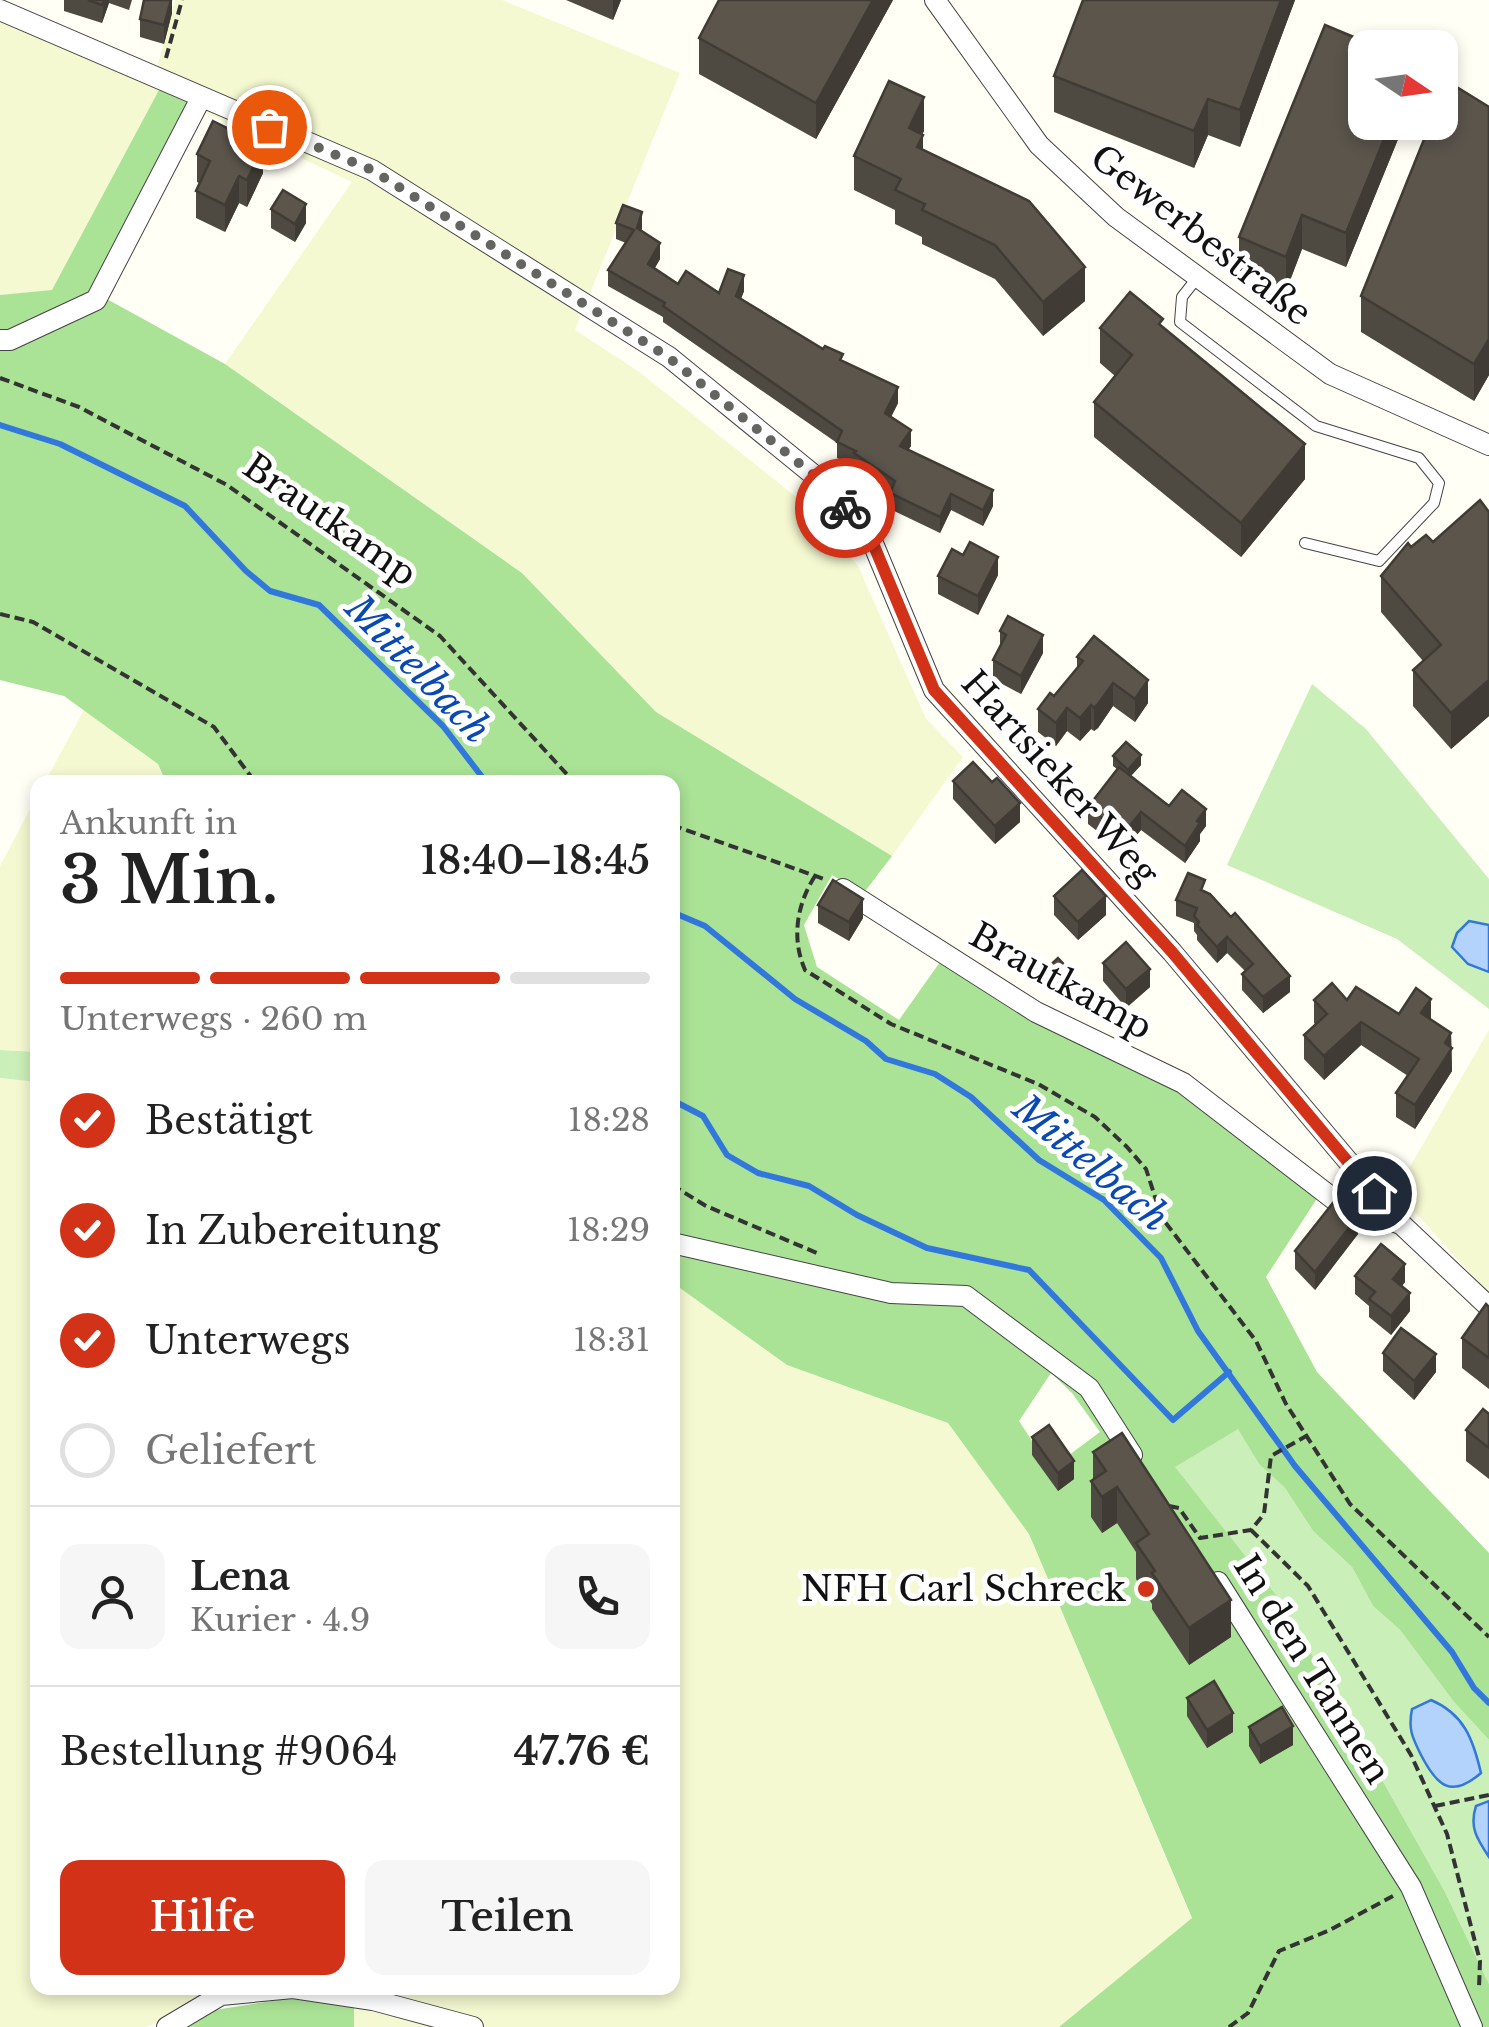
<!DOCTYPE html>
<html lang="de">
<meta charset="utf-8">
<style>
:root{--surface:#fff;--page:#f6f6f6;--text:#222;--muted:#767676;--line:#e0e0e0;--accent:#d23218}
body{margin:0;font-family:"Libre Baskerville",serif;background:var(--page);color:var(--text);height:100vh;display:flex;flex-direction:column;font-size:38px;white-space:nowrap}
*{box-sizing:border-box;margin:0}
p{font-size:32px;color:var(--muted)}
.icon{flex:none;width:55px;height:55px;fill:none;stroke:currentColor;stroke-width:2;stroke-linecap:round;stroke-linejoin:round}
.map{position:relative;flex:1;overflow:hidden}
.details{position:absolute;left:30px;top:775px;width:650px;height:1220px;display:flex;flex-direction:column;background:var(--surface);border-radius:20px;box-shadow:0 5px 15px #0003}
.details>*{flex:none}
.needle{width:65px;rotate:103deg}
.buttons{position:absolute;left:1348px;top:30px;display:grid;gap:20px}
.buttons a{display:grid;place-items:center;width:110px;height:110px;border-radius:20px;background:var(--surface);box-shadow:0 5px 15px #0003;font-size:50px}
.pin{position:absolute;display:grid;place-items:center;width:85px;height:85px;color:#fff;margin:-42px;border:5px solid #fff;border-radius:50%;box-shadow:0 2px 10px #0007}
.courier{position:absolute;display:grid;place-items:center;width:100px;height:100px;margin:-50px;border:8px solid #d23218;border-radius:50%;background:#fff;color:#222;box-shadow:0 2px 12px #0007}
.summary em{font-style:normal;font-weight:600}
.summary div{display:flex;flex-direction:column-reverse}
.summary{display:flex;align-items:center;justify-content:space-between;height:170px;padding:0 30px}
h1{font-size:65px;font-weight:600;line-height:75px}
.bar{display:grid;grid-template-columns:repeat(4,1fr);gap:15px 10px;align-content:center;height:120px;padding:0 30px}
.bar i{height:12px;border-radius:8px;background:var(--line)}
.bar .on{background:var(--accent)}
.bar p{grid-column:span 4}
.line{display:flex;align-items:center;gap:25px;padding:0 30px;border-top:2px solid var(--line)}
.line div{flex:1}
.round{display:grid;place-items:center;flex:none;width:105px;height:105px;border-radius:20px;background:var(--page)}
ol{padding:0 30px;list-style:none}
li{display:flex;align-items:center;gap:30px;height:110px}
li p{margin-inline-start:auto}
li .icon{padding:10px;border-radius:50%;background:var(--accent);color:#fff;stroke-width:4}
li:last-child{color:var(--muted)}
li i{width:55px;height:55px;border:5px solid var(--line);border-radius:50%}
.button{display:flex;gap:20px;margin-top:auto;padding:20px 30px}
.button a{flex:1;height:115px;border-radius:20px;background:var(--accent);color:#fff;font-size:40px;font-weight:600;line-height:115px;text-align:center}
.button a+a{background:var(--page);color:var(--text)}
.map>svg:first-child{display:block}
.farmland{fill:#f5f9d1}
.green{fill:#cbefb9}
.forest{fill:#aae296;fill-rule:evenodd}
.water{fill:#b3d3fd;stroke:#3278dc;stroke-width:2.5}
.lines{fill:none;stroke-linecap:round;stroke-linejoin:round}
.stream{stroke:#3278dc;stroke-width:6}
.lane-casing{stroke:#444;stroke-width:12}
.street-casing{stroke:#444;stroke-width:22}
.path{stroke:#333;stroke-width:4;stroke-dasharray:10 5;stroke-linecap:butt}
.lane{stroke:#fff;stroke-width:10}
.street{stroke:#fff;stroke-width:20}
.wall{fill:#4e4941}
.shaded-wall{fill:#403c35}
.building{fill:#5b554c;stroke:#403c35;stroke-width:2.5}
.done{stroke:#646461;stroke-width:10;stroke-dasharray:0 18}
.route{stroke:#d23218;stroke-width:12}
.poi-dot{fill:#d23218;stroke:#fff;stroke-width:4}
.labels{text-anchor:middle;stroke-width:10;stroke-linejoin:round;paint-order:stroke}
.street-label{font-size:35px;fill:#111;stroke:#fff}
.poi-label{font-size:35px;fill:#111;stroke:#fff;text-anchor:end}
.water-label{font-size:38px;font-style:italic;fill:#0a49b3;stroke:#fff}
</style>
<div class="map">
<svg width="1489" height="2027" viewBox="0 0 1489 2027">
<rect width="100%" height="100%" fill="#fffff5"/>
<g class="farmland">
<polygon points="175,0 502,0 680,73 575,330 638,371 805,504 858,566 926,719 963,757 892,856 656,712 522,573 225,364 352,182 159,91 52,291 0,295 0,20 154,79"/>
<polygon points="84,710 158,764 166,782 45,782"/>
<polygon points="37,796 37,1052 0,1050 0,866"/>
<polygon points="1489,1030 1489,1294 1396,1191"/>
<polygon points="0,1078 38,1082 38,1988 230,1988 147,2027 0,2027"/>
<polygon points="673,1283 787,1365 948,1423 1029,1534 1192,1919 1059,2027 354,2027 353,1988 672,1988"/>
</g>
<g class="green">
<polygon points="1312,684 1366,729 1489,879 1489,1009 1397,939 1227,865"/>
<polygon points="0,1050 37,1052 37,1082 0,1078"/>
<polygon points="1238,1428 1259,1464 1285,1488 1313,1531 1352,1567 1373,1606 1400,1630 1454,1702 1489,1740 1489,1801 1476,1806 1477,1840 1489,1857 1489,1984 1445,1892 1284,1605 1174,1467"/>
</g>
<g class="forest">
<path d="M 159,90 L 192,104 L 105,298 L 225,364 L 522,573 L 656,712 L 892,856 L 863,894 L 832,875 L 804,925 L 817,967 L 899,1020 L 940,962 L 1182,1091 L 1320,1194 L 1266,1277 L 1317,1372 L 1489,1553 L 1489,1740 L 1454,1702 L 1400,1630 L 1373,1606 L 1352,1567 L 1313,1531 L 1285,1488 L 1259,1464 L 1238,1429 L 1175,1467 L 1284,1605 L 1445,1892 L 1489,1984 L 1489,2027 L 1059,2027 L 1192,1918 L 1029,1534 L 948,1423 L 787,1365 L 673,1283 L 672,782 L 166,782 L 158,764 L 64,696 L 0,680 L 0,295 L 52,290 ZM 1051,1373 L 1072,1393 L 1100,1432 L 1065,1458 L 1036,1447 L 1019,1421 Z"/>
<polygon points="291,1998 354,2006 354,2027 187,2027 215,2010"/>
</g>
<g class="water">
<polygon points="1469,921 1489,925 1489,972 1468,964 1452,947 1457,933"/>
<path d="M 1431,1700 C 1464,1714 1473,1739 1481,1773 C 1451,1799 1437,1786 1421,1755 C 1412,1737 1408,1729 1412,1709 Z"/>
<path d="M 1489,1801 L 1489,1857 C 1477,1839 1469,1827 1476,1806 Z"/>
</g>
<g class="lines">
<g class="stream">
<polyline points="0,425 60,444 185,506 246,571 270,591 319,605 443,726 486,782"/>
<polyline points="672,912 705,926 795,999 866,1041 886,1059 935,1074 971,1097 1039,1160 1104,1200 1161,1258 1198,1331 1295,1466 1452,1652 1474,1688 1489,1703"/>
<polyline points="672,1100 703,1116 727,1155 758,1173 809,1186 857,1215 927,1248 1029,1270 1173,1420 1229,1372"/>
</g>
<g class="lane-casing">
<polyline id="lane" points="1197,278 1182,297 1180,322 1316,426 1419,458 1439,483 1434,503 1379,561 1305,543"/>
</g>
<g class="street-casing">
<g id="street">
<polyline points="935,0 1039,145 1116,217 1330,374 1489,445"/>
<polyline points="0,10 372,170 669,357 826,485 872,541 934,690 1172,952 1400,1223 1489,1307"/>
<polyline points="0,340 10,340 96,300 201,98"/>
<polyline points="843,889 1036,1012 1183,1083 1340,1204 1398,1223"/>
<polyline points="672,1243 891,1293 966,1296 1089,1388 1132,1455"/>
<polyline points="1218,1582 1411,1887 1472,2027"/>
<polyline points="167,2027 221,1995 293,1988 373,2000 473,2027"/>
</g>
</g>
<g class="path">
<polyline points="166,58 182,0"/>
<polyline points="0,378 79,407 227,485 440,636 574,782"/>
<polyline points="0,614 33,622 214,727 255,782"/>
<polyline points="672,825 824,879"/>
<path d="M 815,876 C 797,904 791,938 805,970 L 891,1024 L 1038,1084 L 1095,1117 L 1127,1147 L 1146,1169 L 1162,1218 L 1256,1341 L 1286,1404 L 1350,1504 L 1489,1637"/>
<polyline points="672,1185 706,1206 817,1253"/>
<polyline points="1169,1506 1179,1508 1200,1538 1251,1530 1264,1514 1271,1456 1308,1435"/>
<polyline points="1251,1530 1308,1586 1411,1755 1447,1834 1480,1961 1479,1988"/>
<polyline points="1435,1806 1489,1795"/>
<polyline points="1229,2027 1248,2013 1279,1951 1330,1930 1393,1896"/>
</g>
<use href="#lane" class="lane"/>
<use href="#street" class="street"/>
</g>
<g class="wall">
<polygon points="64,0 132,0 129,10 109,3 102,23 64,11"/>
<polygon points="172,0 172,13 164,44 140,37 140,19"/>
<polygon points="566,0 621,0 613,20"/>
<polygon points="893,0 816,139 699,74 699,38"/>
<polygon points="1083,0 1295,0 1240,147 1208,135 1194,168 1054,112 1054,76"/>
<polygon points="1489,107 1489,375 1474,401 1361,332 1361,296"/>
<polygon points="1365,122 1405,122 1346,267 1302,249 1286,291 1239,272 1239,237"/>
<polygon points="924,131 922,134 923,150 1085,301 1043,336 995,279 922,244 922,237 895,224 895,210 854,190 854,156"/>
<polygon points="197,154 263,173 247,207 239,203 225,232 196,218 196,191 199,183 197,182"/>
<polygon points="271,209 306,223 295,242 271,228"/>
<polygon points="616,223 642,228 641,231 660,259 654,269 678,284 719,293 744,291 741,299 843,362 898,403 891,417 911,446 908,450 993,506 983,526 951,510 940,533 890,509 890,493 854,469 854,466 837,458 837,443 663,322 663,317 608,286 608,270 626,243 616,239"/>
<polygon points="1100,328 1163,328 1305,479 1241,557 1094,437 1094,402 1115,376 1100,363"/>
<polygon points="1489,512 1489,716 1451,749 1413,706 1413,670 1423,661 1381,612 1381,576 1411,547 1433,542"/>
<polygon points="998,575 978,615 938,594 938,576"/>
<polygon points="1000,631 1043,653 1021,694 993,679 993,660 1000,648"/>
<polygon points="1077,657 1148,703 1135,722 1113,706 1098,728 1094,731 1091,729 1080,741 1067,731 1056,746 1038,732 1038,709 1054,696 1077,668"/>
<polygon points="1113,756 1141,765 1131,776 1169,806 1206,826 1200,834 1200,841 1185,863 1141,830 1123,851 1088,824 1088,807 1117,769 1113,766"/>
<polygon points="953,781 992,782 1020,822 995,844 953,799"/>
<polygon points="1205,892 1290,992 1263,1013 1242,990 1242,974 1245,971 1227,953 1217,963 1197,940 1197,935 1194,931 1194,923 1176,916 1176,900"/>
<polygon points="1054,896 1106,915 1078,940 1054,915"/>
<polygon points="818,905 863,918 849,941 818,923"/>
<polygon points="1103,963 1150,987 1126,1008 1103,981"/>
<polygon points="1043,972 1071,981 1056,995 1043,982"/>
<polygon points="1314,1000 1347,1000 1399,1014 1431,1019 1451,1033 1452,1071 1415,1129 1396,1117 1396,1093 1408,1076 1361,1045 1324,1080 1304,1059 1304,1035 1316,1025 1314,1023"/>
<polygon points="1358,1234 1315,1290 1295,1269 1295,1251"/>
<polygon points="1355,1276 1405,1282 1402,1286 1410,1311 1391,1335 1369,1317 1369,1306 1355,1294"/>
<polygon points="1489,1307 1489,1401 1489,1389 1462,1368 1462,1338"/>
<polygon points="1383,1353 1436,1372 1414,1400 1383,1371"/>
<polygon points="1489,1414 1489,1479 1466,1461 1466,1430"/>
<polygon points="1032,1437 1074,1479 1058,1491 1032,1455"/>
<polygon points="1093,1452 1231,1637 1189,1665 1152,1609 1152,1604 1136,1579 1136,1552 1117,1523 1102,1533 1091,1517 1091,1481 1093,1479"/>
<polygon points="1187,1698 1233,1732 1207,1748 1187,1716"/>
<polygon points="1249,1727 1293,1745 1260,1764 1249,1746"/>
</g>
<g class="shaded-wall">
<polygon points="104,0 109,0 109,3 102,23"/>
<polygon points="171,0 172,0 172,13 164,44 164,25"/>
<polygon points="613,0 621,0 613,20"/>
<polygon points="873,0 893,0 816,139 816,103"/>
<polygon points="1281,0 1295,0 1240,147 1240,110"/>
<polygon points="924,97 924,131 909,162 909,128"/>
<polygon points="1208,99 1208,135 1194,168 1194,131"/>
<polygon points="1391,122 1405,122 1346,267 1346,233"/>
<polygon points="923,135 923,169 917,147"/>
<polygon points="263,146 263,173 247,207 247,180"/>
<polygon points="239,176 239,203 225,232 225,205"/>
<polygon points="306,204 306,223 295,242 295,224"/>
<polygon points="642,212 642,228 637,244 637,228"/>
<polygon points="1302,215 1302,249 1286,291 1286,257"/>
<polygon points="660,243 660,259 648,280 648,264"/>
<polygon points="1085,267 1085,301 1043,336 1043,302"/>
<polygon points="744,275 744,291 736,311 736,296"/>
<polygon points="1489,339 1489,375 1474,401 1474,364"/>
<polygon points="898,387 898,403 885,429 885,413"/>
<polygon points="911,430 911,446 900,462 900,446"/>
<polygon points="1305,444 1305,479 1241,557 1241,523"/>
<polygon points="993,490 993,506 983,526 983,510"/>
<polygon points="951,494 951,510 940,533 940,517"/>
<polygon points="998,557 998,575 978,615 978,596"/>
<polygon points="1043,635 1043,653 1021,694 1021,676"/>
<polygon points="1148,680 1148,703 1135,722 1135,699"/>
<polygon points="1489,680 1489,716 1451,749 1451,713"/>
<polygon points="1113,683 1113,706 1098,728 1094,731 1094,708"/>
<polygon points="1091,705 1091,729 1080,741 1080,718"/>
<polygon points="1067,708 1067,731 1056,746 1056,723"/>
<polygon points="1141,755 1141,765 1128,779 1128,770"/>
<polygon points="1020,803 1020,822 995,844 995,826"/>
<polygon points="1206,809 1206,826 1200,834 1200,841 1185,863 1185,846 1197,821"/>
<polygon points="1141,812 1141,830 1123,851 1123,834"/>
<polygon points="1106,896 1106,915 1078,940 1078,922"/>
<polygon points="863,899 863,918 849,941 849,922"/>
<polygon points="1227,937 1227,953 1217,963 1217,947"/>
<polygon points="1150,969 1150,987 1126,1008 1126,989"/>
<polygon points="1071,972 1071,981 1056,995 1056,986"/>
<polygon points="1290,976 1290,992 1263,1013 1263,997"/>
<polygon points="1431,999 1431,1022 1421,1013"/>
<polygon points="1361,1022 1361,1045 1324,1080 1324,1056"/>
<polygon points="1451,1033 1452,1071 1415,1129 1415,1105 1445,1043"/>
<polygon points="1358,1216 1358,1234 1315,1290 1315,1272"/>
<polygon points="1405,1264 1405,1282 1393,1297 1393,1279"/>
<polygon points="1410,1293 1410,1311 1391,1335 1391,1316"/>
<polygon points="1436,1354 1436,1372 1414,1400 1414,1381"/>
<polygon points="1074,1461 1074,1479 1058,1491 1058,1473"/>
<polygon points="1117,1487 1117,1523 1102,1533 1102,1497"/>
<polygon points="1231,1600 1231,1637 1189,1665 1189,1628"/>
<polygon points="1233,1713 1233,1732 1207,1748 1207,1730"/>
<polygon points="1293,1726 1293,1745 1260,1764 1260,1746"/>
</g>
<g class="building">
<polygon points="88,0 104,0 102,5"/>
<polygon points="144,0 171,0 164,25 140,19"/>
<polygon points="719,0 873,0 816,103 699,38"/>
<polygon points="1083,0 1281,0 1240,110 1208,99 1194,131 1054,76"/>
<polygon points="1325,25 1380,48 1365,48 1365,122 1391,122 1346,233 1302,215 1286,257 1239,237"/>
<polygon points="889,81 924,97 909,128 923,135 917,147 1029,201 1085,267 1043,302 995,245 922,210 925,204 895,190 901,179 854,156"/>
<polygon points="1447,81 1489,107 1489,339 1474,364 1361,296 1431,122 1440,122 1440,99"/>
<polygon points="213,121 263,146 247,180 239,176 225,205 196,191 210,161 197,154"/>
<polygon points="283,190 306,204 295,224 271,209"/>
<polygon points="623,205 642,212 637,228 660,243 648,264 678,284 686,271 719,293 728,269 744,275 736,296 823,349 825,346 843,354 840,360 898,387 885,413 911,430 900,446 993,490 983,510 951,494 940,517 890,493 895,481 854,453 856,451 837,442 842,431 663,306 665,303 608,270 634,230 616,223"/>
<polygon points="1130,292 1163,319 1159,324 1305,444 1241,523 1094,402 1132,355 1100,328"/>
<polygon points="1480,500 1489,512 1489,680 1451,713 1413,670 1441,645 1381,576 1408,543 1411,547 1426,535 1433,542"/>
<polygon points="970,542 998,557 978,596 938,576 952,549 963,555"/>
<polygon points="1008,616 1043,635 1021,676 993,660 1006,635 1000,631"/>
<polygon points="1094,636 1148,680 1135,699 1113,683 1098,704 1094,708 1091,705 1080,718 1067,708 1056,723 1038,709 1050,693 1054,696 1083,661 1077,657"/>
<polygon points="1126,742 1141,755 1128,770 1113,756"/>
<polygon points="973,762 992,782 997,778 1020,803 995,826 953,781"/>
<polygon points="1119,767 1169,806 1182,790 1206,809 1197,821 1200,823 1185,846 1141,812 1123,834 1088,807"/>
<polygon points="1082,870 1106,896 1078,922 1054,896"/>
<polygon points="1188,873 1205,880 1201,890 1210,894 1231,917 1235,913 1290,976 1263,997 1242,974 1253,964 1227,937 1217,947 1197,925 1199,922 1194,916 1197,908 1176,900"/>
<polygon points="833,880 863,899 849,922 818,905"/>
<polygon points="1126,942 1150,969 1126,989 1103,963"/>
<polygon points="1058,958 1071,972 1056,986 1043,972"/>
<polygon points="1332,983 1347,1000 1356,987 1399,1014 1416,988 1431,999 1421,1013 1451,1033 1445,1043 1452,1048 1415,1105 1396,1093 1419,1059 1361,1022 1324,1056 1304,1035 1327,1014 1314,1000"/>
<polygon points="1336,1199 1358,1216 1315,1272 1295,1251"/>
<polygon points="1381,1244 1405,1264 1393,1279 1410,1293 1391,1316 1369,1299 1375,1292 1355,1276"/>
<polygon points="1486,1304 1489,1307 1489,1358 1462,1338"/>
<polygon points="1401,1328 1436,1354 1414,1381 1383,1353"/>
<polygon points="1483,1409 1489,1414 1489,1448 1466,1430"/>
<polygon points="1049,1425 1074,1461 1058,1473 1032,1437"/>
<polygon points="1122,1433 1231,1600 1189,1628 1152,1573 1155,1571 1136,1543 1149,1534 1117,1487 1102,1497 1091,1481 1106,1471 1093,1452"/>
<polygon points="1214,1681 1233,1713 1207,1730 1187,1698"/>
<polygon points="1282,1707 1293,1726 1260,1746 1249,1727"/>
</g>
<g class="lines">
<polyline class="done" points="269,127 372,170 668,357 826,485 845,508"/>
<polyline class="route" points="845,508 872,541 934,690 1172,952 1374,1193"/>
</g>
<circle class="poi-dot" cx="1146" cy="1589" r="10"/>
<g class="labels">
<g class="street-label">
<text transform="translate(1201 235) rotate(38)" y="12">Gewerbestraße</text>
<text transform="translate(330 520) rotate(35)" y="12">Brautkamp</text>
<text transform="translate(1060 778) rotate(48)" y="12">Hartsieker Weg</text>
<text transform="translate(1061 981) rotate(29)" y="12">Brautkamp</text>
<text transform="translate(1312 1669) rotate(58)" y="12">In den Tannen</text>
</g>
<g class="poi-label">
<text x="1126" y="1601">NFH Carl Schreck</text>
</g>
<g class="water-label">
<text transform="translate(418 669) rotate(46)" y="13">Mittelbach</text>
<text transform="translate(1091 1163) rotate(40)" y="13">Mittelbach</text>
</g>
</g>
</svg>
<div class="buttons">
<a><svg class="needle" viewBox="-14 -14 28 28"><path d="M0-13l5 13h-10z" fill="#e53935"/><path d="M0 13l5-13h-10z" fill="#767676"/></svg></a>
</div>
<div class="pin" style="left:269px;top:127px;background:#ea580c"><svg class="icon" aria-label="bag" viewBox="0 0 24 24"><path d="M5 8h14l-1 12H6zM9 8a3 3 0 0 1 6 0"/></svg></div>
<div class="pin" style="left:1374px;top:1193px;background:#1f2937"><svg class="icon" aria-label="home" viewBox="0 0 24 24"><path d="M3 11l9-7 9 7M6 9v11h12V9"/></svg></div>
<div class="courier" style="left:845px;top:508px"><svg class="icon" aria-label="bike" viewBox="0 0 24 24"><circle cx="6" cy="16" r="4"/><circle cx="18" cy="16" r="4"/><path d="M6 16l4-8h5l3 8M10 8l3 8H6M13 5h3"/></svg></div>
<section class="details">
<div class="summary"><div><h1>3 Min.</h1><p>Ankunft in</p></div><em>18:40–18:45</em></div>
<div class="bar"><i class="on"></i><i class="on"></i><i class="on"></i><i></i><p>Unterwegs · 260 m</p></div>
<ol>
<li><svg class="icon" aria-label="check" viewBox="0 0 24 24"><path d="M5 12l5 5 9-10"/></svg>Bestätigt<p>18:28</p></li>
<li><svg class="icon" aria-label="check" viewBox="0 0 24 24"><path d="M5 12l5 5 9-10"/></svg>In Zubereitung<p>18:29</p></li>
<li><svg class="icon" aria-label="check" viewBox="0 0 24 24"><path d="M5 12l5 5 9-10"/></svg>Unterwegs<p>18:31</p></li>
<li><i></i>Geliefert</li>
</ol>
<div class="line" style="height:180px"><a class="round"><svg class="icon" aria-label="person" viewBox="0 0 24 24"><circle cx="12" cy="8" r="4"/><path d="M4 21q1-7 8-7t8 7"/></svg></a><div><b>Lena</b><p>Kurier · 4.9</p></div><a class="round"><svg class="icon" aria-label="phone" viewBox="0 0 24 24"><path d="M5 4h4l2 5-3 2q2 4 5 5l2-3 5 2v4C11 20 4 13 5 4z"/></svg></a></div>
<div class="line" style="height:130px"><div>Bestellung #9064</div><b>47.76 €</b></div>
<div class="button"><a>Hilfe</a><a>Teilen</a></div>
</section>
</div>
